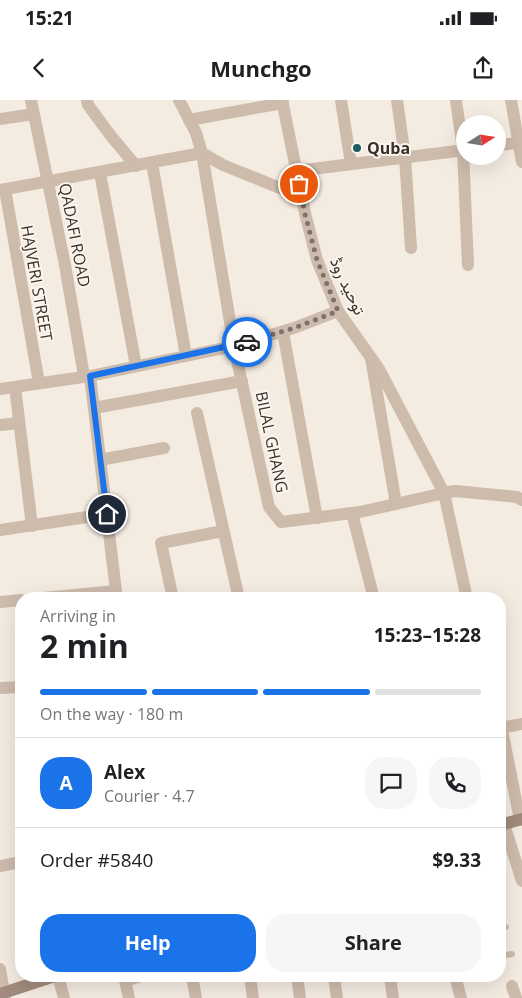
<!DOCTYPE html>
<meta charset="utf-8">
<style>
:root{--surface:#fff;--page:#f6f6f6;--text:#202124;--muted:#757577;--line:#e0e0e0;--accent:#1a73e8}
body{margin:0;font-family:"Open Sans",Vazirmatn,sans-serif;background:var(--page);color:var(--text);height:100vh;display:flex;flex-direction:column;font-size:19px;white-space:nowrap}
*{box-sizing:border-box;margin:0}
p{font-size:16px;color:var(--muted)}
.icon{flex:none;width:28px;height:28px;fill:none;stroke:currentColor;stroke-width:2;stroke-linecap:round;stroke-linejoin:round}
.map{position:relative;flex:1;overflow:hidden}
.side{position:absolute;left:15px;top:492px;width:491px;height:390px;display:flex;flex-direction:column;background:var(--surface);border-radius:20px;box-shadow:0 5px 20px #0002}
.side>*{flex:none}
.needle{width:32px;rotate:78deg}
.tools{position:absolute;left:456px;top:15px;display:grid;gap:10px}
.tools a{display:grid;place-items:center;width:50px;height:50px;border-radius:50%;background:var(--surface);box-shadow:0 5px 20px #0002;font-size:25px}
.pin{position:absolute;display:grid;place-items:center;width:42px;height:42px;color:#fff;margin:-21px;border:2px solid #fff;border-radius:50%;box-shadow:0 1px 5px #0007}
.courier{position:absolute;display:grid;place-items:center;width:50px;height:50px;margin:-25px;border:4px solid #1a73e8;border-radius:50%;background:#fff;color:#222;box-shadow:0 1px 6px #0007}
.summary em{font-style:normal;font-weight:700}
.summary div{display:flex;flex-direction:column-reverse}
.summary{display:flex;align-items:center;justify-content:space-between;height:85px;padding:0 25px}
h1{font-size:32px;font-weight:700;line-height:38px}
.bar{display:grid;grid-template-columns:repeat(4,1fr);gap:8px 5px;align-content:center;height:60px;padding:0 25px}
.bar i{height:6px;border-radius:4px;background:var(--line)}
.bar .selected{background:var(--accent)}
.bar p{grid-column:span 4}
.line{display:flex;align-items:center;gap:12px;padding:0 25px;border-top:1px solid var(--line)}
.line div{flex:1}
.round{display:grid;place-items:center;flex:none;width:52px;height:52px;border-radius:20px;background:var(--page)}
.button{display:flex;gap:10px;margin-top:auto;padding:10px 25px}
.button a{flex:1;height:58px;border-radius:20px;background:var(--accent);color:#fff;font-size:20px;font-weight:700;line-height:58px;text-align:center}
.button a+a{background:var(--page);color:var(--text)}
.status{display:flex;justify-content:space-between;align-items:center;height:35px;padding:0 25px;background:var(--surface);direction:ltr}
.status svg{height:14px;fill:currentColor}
header{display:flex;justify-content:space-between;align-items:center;height:65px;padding:0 25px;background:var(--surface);font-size:22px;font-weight:700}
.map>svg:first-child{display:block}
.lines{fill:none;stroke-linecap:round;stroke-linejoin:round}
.service{stroke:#cdbbac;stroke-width:6}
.minor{stroke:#cdbbac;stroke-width:12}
.tertiary{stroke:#cdbbac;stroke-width:12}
.secondary{stroke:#a18a7d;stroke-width:12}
.done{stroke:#7c716b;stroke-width:5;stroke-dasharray:0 9}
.route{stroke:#1a73e8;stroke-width:6}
.poi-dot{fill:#1f5a5e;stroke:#fbf5ee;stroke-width:2}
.labels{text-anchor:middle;stroke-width:4;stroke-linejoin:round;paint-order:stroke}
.poi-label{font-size:16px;font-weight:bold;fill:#3b302b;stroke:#fbf5ee;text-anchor:start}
.street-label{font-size:16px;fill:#3b302b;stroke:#fbf5ee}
</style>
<div class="status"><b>15:21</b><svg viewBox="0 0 49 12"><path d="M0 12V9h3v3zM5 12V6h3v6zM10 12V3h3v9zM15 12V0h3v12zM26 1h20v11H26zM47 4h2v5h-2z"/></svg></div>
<header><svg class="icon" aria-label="back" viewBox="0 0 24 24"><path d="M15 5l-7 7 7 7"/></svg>Munchgo<svg class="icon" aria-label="share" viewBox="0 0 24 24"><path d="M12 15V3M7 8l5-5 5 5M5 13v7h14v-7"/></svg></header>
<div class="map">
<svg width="522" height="898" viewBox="0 0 522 898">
<rect width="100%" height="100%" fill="#f4ebe1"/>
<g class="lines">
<g class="service">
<polyline points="500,828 506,827"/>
<polyline points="500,856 512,854"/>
<polyline points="126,884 151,876"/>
</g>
<g class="minor">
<polyline points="87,0 88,5 111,36 136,66"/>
<polyline points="179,0 196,33 202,53 223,65 302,97"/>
<polyline points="341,0 351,64"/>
<polyline points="397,0 405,57 411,148"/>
<polyline points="456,0 463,50 468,165"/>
<polyline points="511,0 522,62"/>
<polyline points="0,19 34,14"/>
<polyline points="189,20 283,3"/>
<polyline points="498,45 519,43"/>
<polyline points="152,63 186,256"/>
<polyline points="296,71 465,50"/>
<polyline points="100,73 136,266"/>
<polyline points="5,89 39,283"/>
<polyline points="0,90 202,53 234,246 269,407 281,422 360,412 444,393 467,499"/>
<polyline points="283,232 317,418"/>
<polyline points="371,258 396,404"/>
<polyline points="15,287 32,426"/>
<polyline points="0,289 90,276"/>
<polyline points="94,308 242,281"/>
<polyline points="197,313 239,499"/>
<polyline points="0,325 19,323"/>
<polyline points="100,360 164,348"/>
<polyline points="352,413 374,499"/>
<polyline points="0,430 107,414"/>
<polyline points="173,499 161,443 223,431"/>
<polyline points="0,588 21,587"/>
<polyline points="500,620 520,720"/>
<polyline points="500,628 522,624"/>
<polyline points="504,724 522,781"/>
<polyline points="0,766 21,762"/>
<polyline points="0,869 5,898"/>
<polyline points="58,876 64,898"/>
<polyline points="124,876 129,898"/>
<polyline points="192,876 196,898"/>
<polyline points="250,876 253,898"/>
<polyline points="297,876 300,898"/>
<polyline points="334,876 337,898"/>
<polyline points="390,876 393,898"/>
<polyline points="455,876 461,898"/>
<polyline points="512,886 516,898"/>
</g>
<g class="tertiary">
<polyline points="31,0 65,165 84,276"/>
<polyline points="282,0 305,113 317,160 338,211 379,269 444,393 455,391 517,397 522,400"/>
<polyline points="33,499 116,491"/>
<polyline points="117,499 90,276 234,246 294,228 338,211"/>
<polyline points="0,502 21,500"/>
</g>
<g class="secondary">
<polyline points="500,725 522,719"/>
<polyline points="0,894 55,876"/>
</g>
</g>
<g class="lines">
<polyline class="done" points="247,242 294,228 338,211 317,160 305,114 299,84"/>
<polyline class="route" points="107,414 90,276 247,242"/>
</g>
<circle class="poi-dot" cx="357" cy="48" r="5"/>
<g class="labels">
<g class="poi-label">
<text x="367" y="54">Quba</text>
</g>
<g class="street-label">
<text transform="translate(75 135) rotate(79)" y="6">QADAFI ROAD</text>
<text transform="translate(37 183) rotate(80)" y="6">HAJVERI STREET</text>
<text transform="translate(348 186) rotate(65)" y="6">توحید روڈ</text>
<text transform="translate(272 342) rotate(78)" y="6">BILAL GHANG</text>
</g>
</g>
</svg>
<div class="tools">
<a><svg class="needle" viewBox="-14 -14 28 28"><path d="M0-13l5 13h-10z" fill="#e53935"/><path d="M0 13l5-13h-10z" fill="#757577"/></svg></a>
</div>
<div class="pin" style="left:299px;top:84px;background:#ea580c"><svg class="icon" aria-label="bag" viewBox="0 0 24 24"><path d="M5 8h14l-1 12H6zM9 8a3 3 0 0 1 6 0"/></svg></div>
<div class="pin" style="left:107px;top:414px;background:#1f2937"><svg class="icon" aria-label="home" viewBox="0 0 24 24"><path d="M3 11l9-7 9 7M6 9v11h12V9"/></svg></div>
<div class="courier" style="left:247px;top:242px"><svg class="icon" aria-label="car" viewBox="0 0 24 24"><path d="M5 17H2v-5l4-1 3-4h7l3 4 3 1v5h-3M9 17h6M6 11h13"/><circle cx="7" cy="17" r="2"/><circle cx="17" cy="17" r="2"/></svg></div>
<section class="side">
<div class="summary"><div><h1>2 min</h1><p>Arriving in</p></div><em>15:23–15:28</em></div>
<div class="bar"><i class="selected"></i><i class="selected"></i><i class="selected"></i><i></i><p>On the way · 180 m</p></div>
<div class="line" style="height:90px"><b class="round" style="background:var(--accent);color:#fff">A</b><div><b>Alex</b><p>Courier · 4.7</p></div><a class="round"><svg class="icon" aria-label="chat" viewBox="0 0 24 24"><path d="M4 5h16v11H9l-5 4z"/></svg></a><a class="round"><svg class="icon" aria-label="phone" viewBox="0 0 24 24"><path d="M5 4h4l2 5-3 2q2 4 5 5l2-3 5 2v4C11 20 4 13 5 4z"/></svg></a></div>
<div class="line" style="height:65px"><div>Order #5840</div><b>$9.33</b></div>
<div class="button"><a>Help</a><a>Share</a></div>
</section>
</div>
